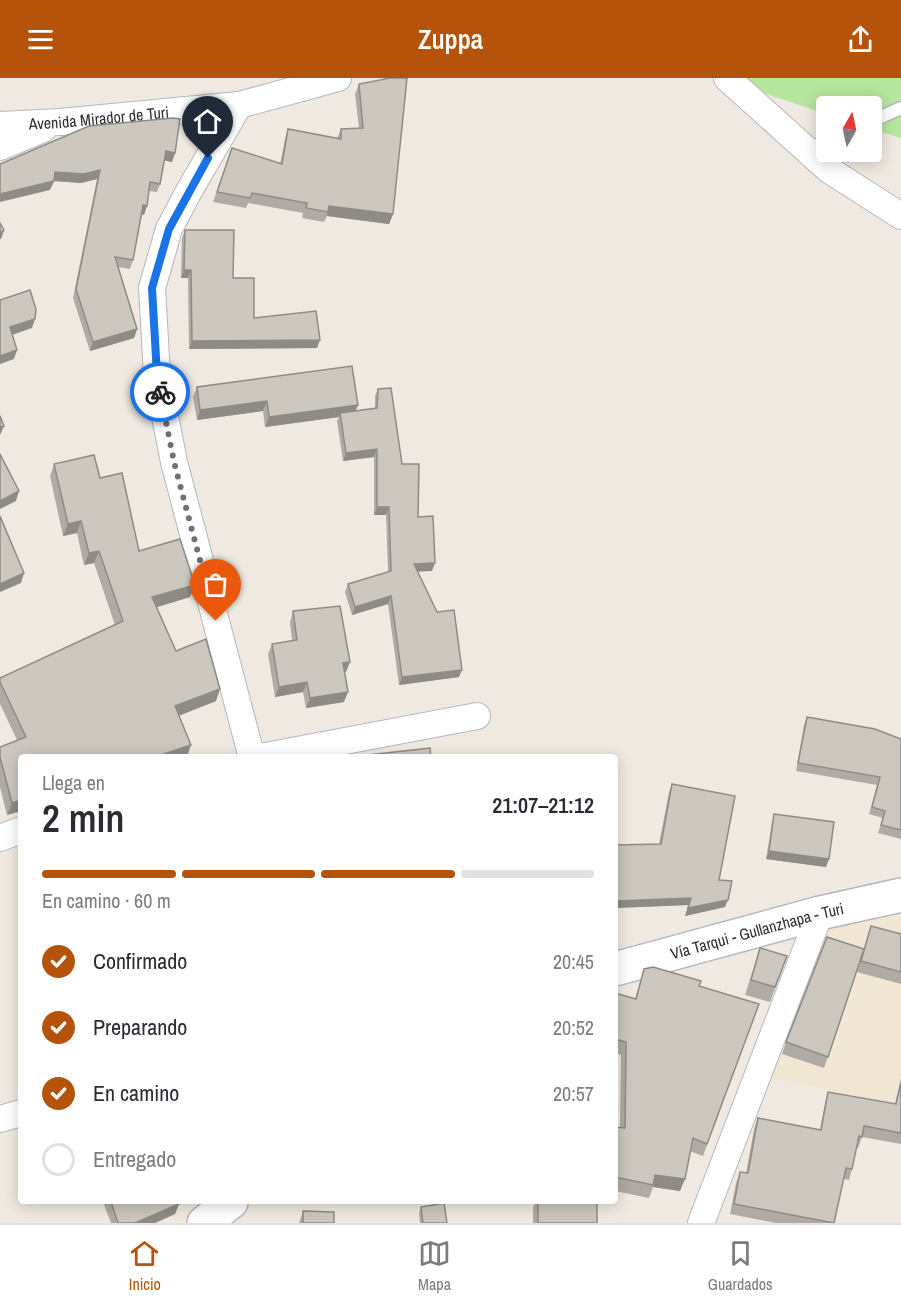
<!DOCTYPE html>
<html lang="es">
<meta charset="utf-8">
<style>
:root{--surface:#fff;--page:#f7f7f7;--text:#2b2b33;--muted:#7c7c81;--line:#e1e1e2;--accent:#b45309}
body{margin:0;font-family:"Archivo Narrow",sans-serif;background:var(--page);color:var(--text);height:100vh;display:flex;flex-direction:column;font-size:22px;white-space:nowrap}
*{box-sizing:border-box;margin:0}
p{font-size:20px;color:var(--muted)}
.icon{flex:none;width:33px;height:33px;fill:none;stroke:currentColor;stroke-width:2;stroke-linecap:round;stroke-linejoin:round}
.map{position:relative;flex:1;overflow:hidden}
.side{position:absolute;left:18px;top:676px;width:600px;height:450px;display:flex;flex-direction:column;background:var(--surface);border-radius:6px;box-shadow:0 3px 15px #0003}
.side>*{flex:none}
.needle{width:39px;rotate:9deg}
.fabs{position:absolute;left:816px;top:18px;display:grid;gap:12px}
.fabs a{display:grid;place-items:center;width:66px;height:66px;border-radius:6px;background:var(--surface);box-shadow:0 3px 15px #0003;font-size:30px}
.pin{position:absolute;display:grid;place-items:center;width:51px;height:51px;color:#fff;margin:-62px -26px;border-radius:50% 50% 50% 0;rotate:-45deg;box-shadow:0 0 6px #0007}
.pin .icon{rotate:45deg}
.courier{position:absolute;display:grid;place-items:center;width:60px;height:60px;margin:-30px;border:4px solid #1a73e8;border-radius:50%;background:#fff;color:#222;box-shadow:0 2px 8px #0007}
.overview em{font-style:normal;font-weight:600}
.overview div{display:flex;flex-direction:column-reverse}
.overview{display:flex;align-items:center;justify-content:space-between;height:102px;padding:0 24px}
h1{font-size:39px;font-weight:600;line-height:45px}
.bar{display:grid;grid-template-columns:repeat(4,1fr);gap:9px 6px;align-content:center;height:72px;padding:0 24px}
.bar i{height:8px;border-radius:4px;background:var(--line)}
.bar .selected{background:var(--accent)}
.bar p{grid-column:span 4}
ol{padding:0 24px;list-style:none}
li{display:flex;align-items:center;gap:18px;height:66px}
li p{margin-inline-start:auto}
li .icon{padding:6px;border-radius:50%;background:var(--accent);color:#fff;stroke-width:4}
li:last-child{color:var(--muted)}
li i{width:33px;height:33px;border:3px solid var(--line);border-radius:50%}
header{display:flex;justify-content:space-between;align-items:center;height:78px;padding:0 24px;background:var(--accent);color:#fff;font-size:27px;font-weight:600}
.menu{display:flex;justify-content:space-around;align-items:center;height:84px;border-top:2px solid var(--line);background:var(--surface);font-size:16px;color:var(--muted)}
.menu a{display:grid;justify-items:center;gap:3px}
.menu .selected{color:var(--accent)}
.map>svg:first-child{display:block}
.education{fill:#f0e6d1}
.green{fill:#b6e59e}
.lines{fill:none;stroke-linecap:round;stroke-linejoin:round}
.service-casing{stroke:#b4b7c1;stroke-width:15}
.minor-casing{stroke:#b4b7c1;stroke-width:28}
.secondary-casing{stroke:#b4b7c1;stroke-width:36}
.service{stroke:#fff;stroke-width:12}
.minor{stroke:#fff;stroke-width:26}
.secondary{stroke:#fff;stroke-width:33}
.wall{fill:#afaba4}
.shaded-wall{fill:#8e8b86}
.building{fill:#cbc7bf;stroke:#8e8b86;stroke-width:1.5}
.done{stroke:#726f6d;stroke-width:6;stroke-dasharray:0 10.8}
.route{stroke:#1a73e8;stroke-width:8}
.labels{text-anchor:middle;stroke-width:4.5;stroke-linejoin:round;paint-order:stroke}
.street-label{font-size:16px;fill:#2e2e2e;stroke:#fff}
</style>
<header><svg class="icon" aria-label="menu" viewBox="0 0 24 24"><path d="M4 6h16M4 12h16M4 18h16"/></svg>Zuppa<svg class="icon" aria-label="share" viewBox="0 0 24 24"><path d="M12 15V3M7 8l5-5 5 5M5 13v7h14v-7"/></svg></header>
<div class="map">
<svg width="901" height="1145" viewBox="0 0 901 1145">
<rect width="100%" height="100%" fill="#efe9e1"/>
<polygon class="education" points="901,837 901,1028 766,999 820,851"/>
<polygon class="green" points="719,0 901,0 901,60 872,51 872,28 826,28 826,36"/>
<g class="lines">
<g class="service-casing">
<g id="service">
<polyline points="872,43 901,30"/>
<polyline points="807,72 826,63"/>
</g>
</g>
<g class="minor-casing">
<g id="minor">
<polyline points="727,0 829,92 901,138"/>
<polyline points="239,27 189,113 169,151 152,210 157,297 174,384 252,680"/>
<path id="s1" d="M 0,47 L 60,44 L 239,27 L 338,0"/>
<polyline points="0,69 43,51"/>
<polyline points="255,680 477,638"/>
<polyline points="0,760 21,752"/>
<polyline points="0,1041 21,1035"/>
<polyline points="701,1145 820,835"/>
</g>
</g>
<g class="secondary-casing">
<g id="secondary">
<path id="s2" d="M 615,891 L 820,835 L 901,817"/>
<polyline points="204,1145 231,1124"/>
</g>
</g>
<use href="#service" class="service"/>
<use href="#minor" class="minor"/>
<use href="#secondary" class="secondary"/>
</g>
<g class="wall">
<polygon points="359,6 393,136 389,146 327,138 324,144 302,140 303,135 248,125 246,130 213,124 232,70 280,86 285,61 288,51 337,60 341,51 359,50 355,16"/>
<polygon points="175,75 172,84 164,82 160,106 157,114 149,113 144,137 142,136 133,182 130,191 118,189 137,251 134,260 90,273 73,220 97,101 81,105 54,103 50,112 0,86"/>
<polygon points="185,152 233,200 254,240 317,270 189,271 188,200 181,200 182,160"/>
<polygon points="197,309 358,327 355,333 375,331 375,318 378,311 418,439 432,493 418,493 459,599 399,607 388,526 352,537 345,514 348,506 388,494 386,437 374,437 374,379 343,383 337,343 339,339 265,349 263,333 197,342 193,319"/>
<polygon points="54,386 100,400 139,473 195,507 190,519 156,529 176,573 216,623 179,637 187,679 185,680 21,680 21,733 7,737 0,709 0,669 17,662 0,626 0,600 115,547 94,485 84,487 77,455 63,458 50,398"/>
<polygon points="293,533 346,594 344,594 344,624 306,630 303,614 275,619 268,576 272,566 292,562 290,544"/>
<polygon points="807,639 901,661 901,761 878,755 883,740 869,736 877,707 796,693 804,647"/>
<polygon points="672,706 719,802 725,829 685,838 688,827 615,830 615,768 659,766 669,714"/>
<polygon points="774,736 826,789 766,781 772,744"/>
<polygon points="871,848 901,856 901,906 857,894 861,880 824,990 782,976 786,964 864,871"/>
<polygon points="760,870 787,878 770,924 745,917"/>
<polygon points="644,891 759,926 703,1078 690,1073 680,1113 653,1109 649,1120 615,1113 615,1049 620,1050 621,977 615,975 615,915 635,921"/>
<polygon points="901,1000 901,1066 862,1059 858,1070 857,1069 852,1091 849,1102 843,1101 834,1145 776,1145 730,1136 736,1105 740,1094 746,1095 754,1051 758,1040 820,1052 825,1025 828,1014 895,1026"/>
<polygon points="103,1124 178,1124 179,1126 175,1136 155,1145 111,1145"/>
<polygon points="535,1124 597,1124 597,1145 533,1145 533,1130"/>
<polygon points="421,1129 447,1145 420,1145 419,1135"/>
<polygon points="303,1133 334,1145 299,1145"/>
</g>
<g class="shaded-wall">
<polygon points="166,73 175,75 172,84 163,82"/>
<polygon points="100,92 97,101 81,105 54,103 50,112 0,124 0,116 55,94"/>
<polygon points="143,127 147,128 144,137 140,136"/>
<polygon points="329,128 393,136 389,146 327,138"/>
<polygon points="4,152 1,161 0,161 0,155"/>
<polygon points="184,192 191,192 188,200 181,200"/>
<polygon points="35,241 32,250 6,259 10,249"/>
<polygon points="137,251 134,260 90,273 93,264"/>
<polygon points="320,262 317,270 189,271 192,263"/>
<polygon points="17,272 14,281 0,286 0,278"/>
<polygon points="267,323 263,333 197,342 200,332"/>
<polygon points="358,327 354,337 340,335 339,339 265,349 269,339"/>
<polygon points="4,348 0,357 0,349"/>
<polygon points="377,371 374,379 343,383 346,375"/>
<polygon points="19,413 16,423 0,431 0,423"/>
<polygon points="377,429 389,429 386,437 374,437"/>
<polygon points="81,443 77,455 63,458 68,446"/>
<polygon points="99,473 94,485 84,487 89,475"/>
<polygon points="435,485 432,493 411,494 414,486"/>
<polygon points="24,495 21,505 0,514 0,506"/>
<polygon points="195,507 190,519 148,532 152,519"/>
<polygon points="391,518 388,526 352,537 355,529"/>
<polygon points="350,584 346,594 339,595 343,585"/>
<polygon points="462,592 459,599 399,607 402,599"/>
<polygon points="307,604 303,614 275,619 279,609"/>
<polygon points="220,611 216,623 171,641 175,628"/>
<polygon points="348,614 344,624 306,630 310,620"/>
<polygon points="191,667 187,679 185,680 152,680"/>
<polygon points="21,722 21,733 7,737 12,725"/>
<polygon points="769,773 829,781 826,789 766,781"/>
<polygon points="691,820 688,827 615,830 615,823"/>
<polygon points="728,822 725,829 685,838 688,830"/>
<polygon points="655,1097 685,1101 680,1113 653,1109"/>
<polygon points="179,1126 175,1136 155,1145 135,1145"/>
</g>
<g class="building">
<polygon points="390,0 407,0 393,136 329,128 328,134 306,130 307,125 252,115 250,120 217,114 232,70 282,86 288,51 341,61 341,51 363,50 359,6"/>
<polygon points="173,40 180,41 175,75 166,73 160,106 150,104 147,128 143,127 133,182 115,179 137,251 93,264 76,211 100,92 84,96 55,94 54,103 0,116 0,86 89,48"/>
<polygon points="0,145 4,152 0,155"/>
<polygon points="185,152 234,152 233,200 254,200 254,240 316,233 320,262 192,263 191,192 184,192"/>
<polygon points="30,212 36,231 35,241 10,249 17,272 0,278 0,222"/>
<polygon points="352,288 358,327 269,339 267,323 200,332 197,309"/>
<polygon points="391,310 402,386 419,386 418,439 433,438 435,485 414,486 437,534 454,532 462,592 402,599 391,518 355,529 348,506 391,493 389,429 377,429 377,371 346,375 340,335 377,330 378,311"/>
<polygon points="0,338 4,348 0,349"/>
<polygon points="0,376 19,413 0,423"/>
<polygon points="94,377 100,400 122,395 139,473 180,461 195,507 152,519 176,573 206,561 220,611 175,628 191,667 152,680 21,680 21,722 12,725 0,679 0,669 26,659 0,604 0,600 123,543 99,473 89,475 81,443 68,446 54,386"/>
<polygon points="0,438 24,495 0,506"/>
<polygon points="340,528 350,584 343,585 348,614 310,620 307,604 279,609 272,566 297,562 293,533"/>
<polygon points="807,639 875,651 901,661 901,752 881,747 885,733 872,729 880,699 798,685"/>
<polygon points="430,670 431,680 369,680 368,677"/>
<polygon points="672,706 735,718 719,802 732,803 728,822 688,830 691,820 615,823 615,795 616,795 615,767 661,766"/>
<polygon points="774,736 834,744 829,781 769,773"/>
<polygon points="871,848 901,856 901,894 861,883"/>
<polygon points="827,859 864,871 828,979 786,964"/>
<polygon points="760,870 787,878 775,909 751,902"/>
<polygon points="653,889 701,903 699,908 759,926 707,1066 693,1060 685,1101 655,1097 653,1107 615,1099 615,1049 625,1050 626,964 615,961 615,915 636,921 644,891"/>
<polygon points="901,1005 901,1055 864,1048 862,1059 859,1058 852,1091 846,1090 834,1145 734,1126 740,1094 748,1095 758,1040 821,1052 828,1014 896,1026"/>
<polygon points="111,1124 178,1124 179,1126 135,1145 118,1145"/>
<rect x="538" y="1124" width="59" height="21"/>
<polygon points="444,1125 447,1145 423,1145 421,1129"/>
<polygon points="303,1133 334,1134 334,1145 303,1145"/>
</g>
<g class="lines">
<polyline class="done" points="160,314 174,384 216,543"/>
<polyline class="route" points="160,314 157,297 152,210 169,151 208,80"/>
</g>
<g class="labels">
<g class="street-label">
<text dy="6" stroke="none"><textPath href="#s1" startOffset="99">Avenida Mirador de Turi</textPath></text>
<text dy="6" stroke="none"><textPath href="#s2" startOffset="147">Vía Tarqui - Gullanzhapa - Turi</textPath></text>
</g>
</g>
</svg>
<div class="fabs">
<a><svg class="needle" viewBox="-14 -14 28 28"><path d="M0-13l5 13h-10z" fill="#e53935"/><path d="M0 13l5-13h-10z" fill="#7c7c81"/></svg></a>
</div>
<div class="pin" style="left:216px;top:543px;background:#ea580c"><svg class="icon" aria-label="bag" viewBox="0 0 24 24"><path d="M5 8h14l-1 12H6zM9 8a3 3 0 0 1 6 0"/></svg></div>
<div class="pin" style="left:208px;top:80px;background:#1f2937"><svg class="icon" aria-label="home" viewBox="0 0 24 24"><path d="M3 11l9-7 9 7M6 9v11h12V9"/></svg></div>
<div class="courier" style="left:160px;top:314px"><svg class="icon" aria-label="bike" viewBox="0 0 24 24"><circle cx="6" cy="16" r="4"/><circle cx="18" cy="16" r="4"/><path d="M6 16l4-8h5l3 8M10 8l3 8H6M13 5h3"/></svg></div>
<section class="side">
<div class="overview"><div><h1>2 min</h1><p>Llega en</p></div><em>21:07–21:12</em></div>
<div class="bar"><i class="selected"></i><i class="selected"></i><i class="selected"></i><i></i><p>En camino · 60 m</p></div>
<ol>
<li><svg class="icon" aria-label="check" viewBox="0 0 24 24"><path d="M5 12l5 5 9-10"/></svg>Confirmado<p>20:45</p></li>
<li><svg class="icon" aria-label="check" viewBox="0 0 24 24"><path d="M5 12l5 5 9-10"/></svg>Preparando<p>20:52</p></li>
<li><svg class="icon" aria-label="check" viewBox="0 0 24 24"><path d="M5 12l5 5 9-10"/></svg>En camino<p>20:57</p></li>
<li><i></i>Entregado</li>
</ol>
</section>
</div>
<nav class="menu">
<a class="selected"><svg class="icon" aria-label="home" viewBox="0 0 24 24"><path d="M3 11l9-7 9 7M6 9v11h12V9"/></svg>Inicio</a>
<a><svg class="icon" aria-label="map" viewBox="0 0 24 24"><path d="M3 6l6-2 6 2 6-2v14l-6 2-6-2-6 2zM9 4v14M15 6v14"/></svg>Mapa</a>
<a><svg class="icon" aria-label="saved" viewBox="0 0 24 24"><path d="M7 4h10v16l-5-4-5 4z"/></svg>Guardados</a>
</nav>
